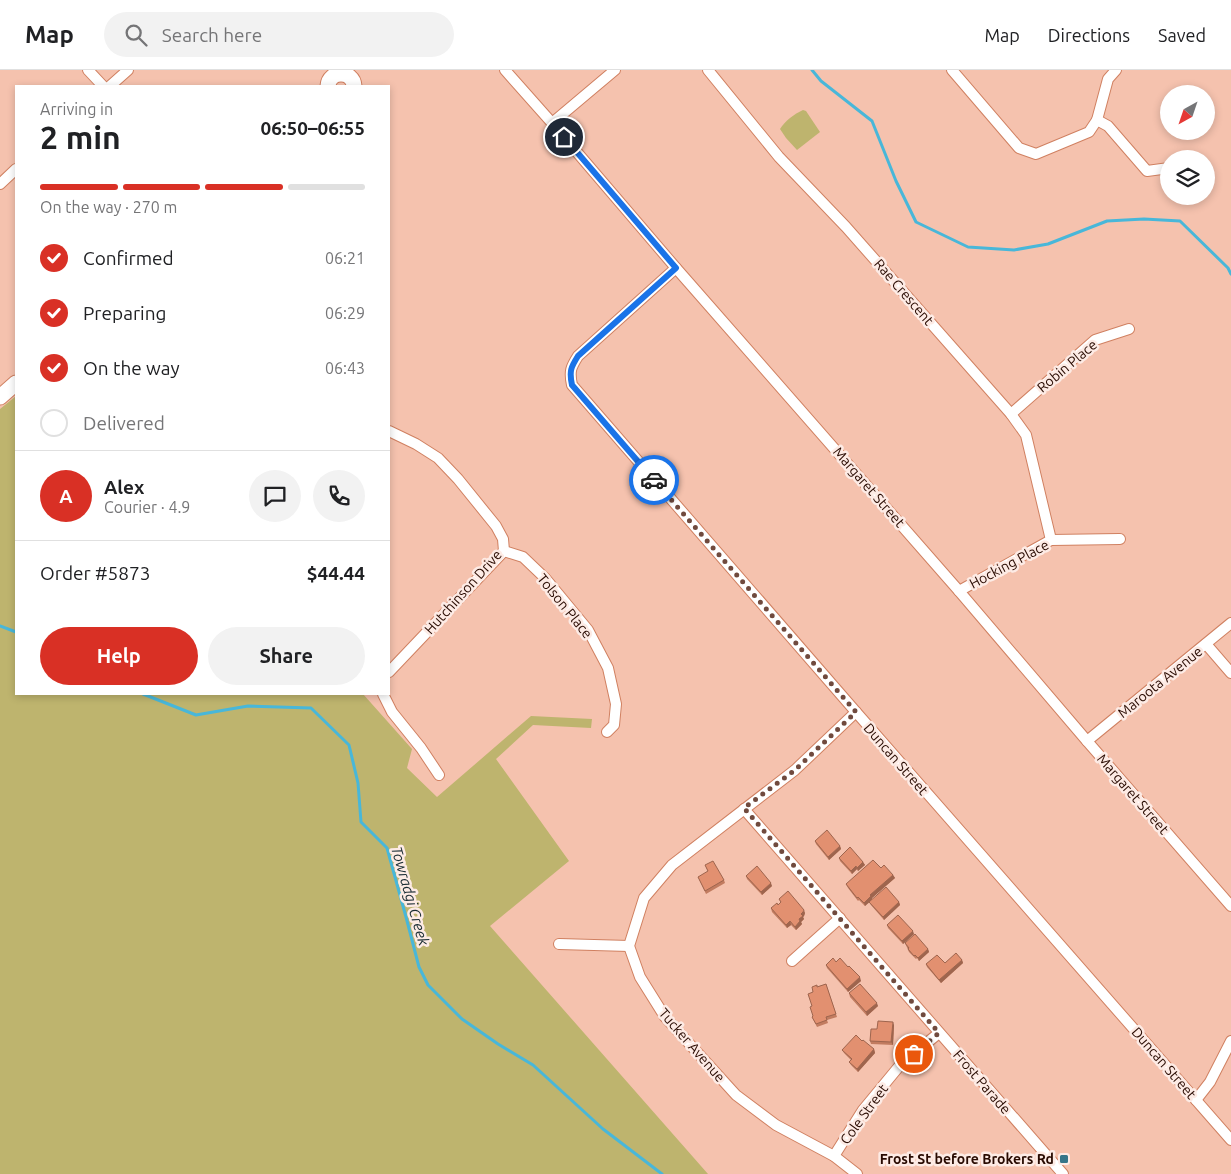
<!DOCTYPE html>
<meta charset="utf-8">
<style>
:root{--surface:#fff;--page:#f2f2f2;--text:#202124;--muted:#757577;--line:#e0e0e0;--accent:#d93025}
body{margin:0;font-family:Ubuntu,sans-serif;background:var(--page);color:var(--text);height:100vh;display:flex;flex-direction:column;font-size:19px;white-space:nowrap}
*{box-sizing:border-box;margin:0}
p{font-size:16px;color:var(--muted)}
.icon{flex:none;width:28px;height:28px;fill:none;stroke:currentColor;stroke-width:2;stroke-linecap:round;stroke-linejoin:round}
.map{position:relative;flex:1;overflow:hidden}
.sheet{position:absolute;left:15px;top:15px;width:375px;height:610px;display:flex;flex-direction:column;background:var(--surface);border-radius:0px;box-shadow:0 2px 8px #0003}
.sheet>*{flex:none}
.needle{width:32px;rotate:220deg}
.controls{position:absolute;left:1160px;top:15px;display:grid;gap:10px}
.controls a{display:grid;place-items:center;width:55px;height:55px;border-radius:50%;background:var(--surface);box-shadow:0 2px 8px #0003;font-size:25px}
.pin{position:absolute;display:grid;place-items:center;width:42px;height:42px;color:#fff;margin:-21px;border:2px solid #fff;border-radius:50%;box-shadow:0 1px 5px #0007}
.courier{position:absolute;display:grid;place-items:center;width:50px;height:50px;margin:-25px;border:4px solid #1a73e8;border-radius:50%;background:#fff;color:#222;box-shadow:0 1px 6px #0007}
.head em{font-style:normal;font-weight:700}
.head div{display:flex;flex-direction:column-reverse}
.head{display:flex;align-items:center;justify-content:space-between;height:85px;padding:0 25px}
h1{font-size:32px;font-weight:700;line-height:38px}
.bar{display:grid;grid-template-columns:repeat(4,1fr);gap:8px 5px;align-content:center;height:60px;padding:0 25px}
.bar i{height:6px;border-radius:4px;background:var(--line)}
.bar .active{background:var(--accent)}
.bar p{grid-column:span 4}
.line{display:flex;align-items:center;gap:12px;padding:0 25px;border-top:1px solid var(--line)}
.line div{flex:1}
.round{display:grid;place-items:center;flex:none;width:52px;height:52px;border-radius:26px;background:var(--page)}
ol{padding:0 25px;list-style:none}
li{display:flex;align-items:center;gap:15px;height:55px}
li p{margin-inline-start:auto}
li .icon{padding:5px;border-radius:50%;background:var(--accent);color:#fff;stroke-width:4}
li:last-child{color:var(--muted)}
li i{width:28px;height:28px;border:2px solid var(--line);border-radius:50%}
.cta{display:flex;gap:10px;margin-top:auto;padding:10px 25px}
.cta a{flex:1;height:58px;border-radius:30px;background:var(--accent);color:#fff;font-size:20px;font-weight:700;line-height:58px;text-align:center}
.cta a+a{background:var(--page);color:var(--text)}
header{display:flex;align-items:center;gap:30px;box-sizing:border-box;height:70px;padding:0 25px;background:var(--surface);border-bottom:1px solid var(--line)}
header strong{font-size:24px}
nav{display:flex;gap:28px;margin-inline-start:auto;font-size:18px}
.search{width:350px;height:45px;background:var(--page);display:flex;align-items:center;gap:12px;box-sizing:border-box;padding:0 18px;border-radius:28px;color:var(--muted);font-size:19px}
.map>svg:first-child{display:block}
.green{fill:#beb46e}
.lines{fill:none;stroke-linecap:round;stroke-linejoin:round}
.stream{stroke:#48b7d9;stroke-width:3}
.minor-casing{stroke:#d08061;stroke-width:12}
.secondary-casing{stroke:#d08061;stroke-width:17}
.minor{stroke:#fff;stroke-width:10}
.secondary{stroke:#fff;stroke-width:15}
.wall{fill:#c27c60}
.shaded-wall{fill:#9e654e}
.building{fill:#e29070;stroke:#9e654e}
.done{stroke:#704a3e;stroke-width:5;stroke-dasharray:0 9}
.route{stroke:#1a73e8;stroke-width:6}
.poi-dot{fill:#357589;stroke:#fdebe5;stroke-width:2}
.labels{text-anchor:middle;stroke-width:5;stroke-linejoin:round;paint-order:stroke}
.street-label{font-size:14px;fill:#280a01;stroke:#fdebe5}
.poi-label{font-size:14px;font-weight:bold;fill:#280a01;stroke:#fdebe5;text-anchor:end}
.water-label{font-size:15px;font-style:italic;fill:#1a2d34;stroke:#fdebe5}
</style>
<header>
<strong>Map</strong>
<div class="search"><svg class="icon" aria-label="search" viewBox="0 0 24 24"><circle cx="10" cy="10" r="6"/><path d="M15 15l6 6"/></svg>Search here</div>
<nav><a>Map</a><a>Directions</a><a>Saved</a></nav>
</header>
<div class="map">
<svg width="1231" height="1104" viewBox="0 0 1231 1104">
<rect width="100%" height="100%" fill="#f5c2ae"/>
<g class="green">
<path d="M 803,40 L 806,41 L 820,62 L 797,80 L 786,68 L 780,59 C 785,51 794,44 803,40 Z"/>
<polygon points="16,326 16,624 363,624 412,679 407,698 437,727 531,646 592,649 591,658 533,655 496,689 569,791 490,856 708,1104 0,1104 0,339"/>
</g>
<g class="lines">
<g class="stream">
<polyline points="812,0 821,11 872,51 896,111 916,152 968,177 1014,180 1048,174 1107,151 1144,149 1180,151 1228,198 1231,204"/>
<polyline points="0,556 16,562"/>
<polyline points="143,624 196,645 248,636 311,638 349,675 358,713 361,752 387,778 406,847 419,897 428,915 462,949 498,974 533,995 603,1059 662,1104"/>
</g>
<g class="minor-casing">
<g id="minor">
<polyline points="88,0 103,16"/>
<polyline points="505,0 552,53 676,198 959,521 1087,671 1231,836"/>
<polyline points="708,0 779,87 846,157 1011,344 1026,365 1051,470"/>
<polyline points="952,0 1019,78 1036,84 1089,62 1097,50 1108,9 1116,0"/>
<polyline points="110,16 128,0"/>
<polyline points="1097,50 1108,56 1147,101 1169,98"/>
<polyline points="552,53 615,0"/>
<polyline points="0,114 16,99"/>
<path d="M 676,198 L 578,286 C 571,297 569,301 572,315 L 856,642 L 1231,1070"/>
<polyline points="1011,344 1095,270 1129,259"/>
<polyline points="389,361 416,374 438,388 458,409 496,456 503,469 504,481 389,602"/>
<polyline points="504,481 523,487 545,508 588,560 608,598 616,634 614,655 607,662"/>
<polyline points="959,521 1051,470 1120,469"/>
<polyline points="1206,574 1231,603"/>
<polyline points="383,624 392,642 421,678 439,705"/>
<polyline points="856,642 795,700 672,795 644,828 629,876 640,907 665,947 736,1025 776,1055 834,1086 857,1104"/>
<polyline points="1087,671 1231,553"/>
<polyline points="744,739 1063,1104"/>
<polyline points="559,874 629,876"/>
<polyline points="792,891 840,848"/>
<polyline points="1196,1030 1210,1012 1231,971"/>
<polyline points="834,1086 863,1040 901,994 939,963"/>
</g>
</g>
<g class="secondary-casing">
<g id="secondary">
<path d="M 328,16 C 329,0 353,0 354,16"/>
<polyline points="0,327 16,313"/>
</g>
</g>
<use href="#minor" class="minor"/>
<use href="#secondary" class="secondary"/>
</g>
<g class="wall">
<polygon points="815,771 840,776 841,779 829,790 816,774"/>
<polygon points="839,788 863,792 865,795 858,801 857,799 852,804 840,791"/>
<polygon points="705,795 724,810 725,813 706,824 698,807 708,802"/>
<polygon points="881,798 893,805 895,808 872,828 865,836 859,830 858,831 848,818 846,814"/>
<polygon points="746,806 772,816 762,825 747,809"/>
<polygon points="779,829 805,843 804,846 803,847 804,849 801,852 802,854 796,860 791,855 787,858 772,842 771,838 781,833"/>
<polygon points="869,832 899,832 900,835 884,850 871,835"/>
<polygon points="887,855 914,864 903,874 888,858"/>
<polygon points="905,873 928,879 929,882 919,891 917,888 916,889 909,882"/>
<polygon points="962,890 963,893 941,913 927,897 926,894 945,893"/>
<polygon points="836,892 861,911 848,922 827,898 826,895"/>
<polygon points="826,914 837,947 827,950 828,953 817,957 812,947 813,946 813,922 817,917"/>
<polygon points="849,923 878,936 867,946 850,927"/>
<polygon points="894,955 893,975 871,974 870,971 877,959"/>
<polygon points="862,971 874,979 875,983 858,1002 851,995 849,992 851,990 844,983 842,980"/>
</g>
<g class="shaded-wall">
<polygon points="840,776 841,779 829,790 828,787"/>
<polygon points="863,792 865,795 858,801 857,798"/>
<polygon points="856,796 857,799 852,804 851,801"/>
<polygon points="893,805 895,808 872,828 872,830 865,836 864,833 870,825"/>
<polygon points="771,813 772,816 762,825 761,822"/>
<polygon points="899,832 900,835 884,850 883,847"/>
<polygon points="804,840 805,843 804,846 803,847 804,849 801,852 802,854 796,860 795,857"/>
<polygon points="790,851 791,855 787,858 786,855"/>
<polygon points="913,861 914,864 903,874 902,871"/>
<polygon points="928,879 929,882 919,891 918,888"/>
<polygon points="962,890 963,893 941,913 939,910"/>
<polygon points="860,907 861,911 848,922 847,919"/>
<polygon points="877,933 878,936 867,946 866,942"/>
<polygon points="893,952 894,955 893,975 891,972"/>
<polygon points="874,979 875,983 858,1002 857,999"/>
</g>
<g class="building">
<polygon points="827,760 840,776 828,787 815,771"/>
<polygon points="850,777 863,792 857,798 856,796 851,801 839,788"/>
<polygon points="873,790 881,798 884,795 893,805 870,825 871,826 864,833 858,827 857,828 846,814"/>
<polygon points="713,791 724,810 705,821 698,807 708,801 705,795"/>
<polygon points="757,796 771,813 761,822 746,806"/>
<polygon points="886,817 899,832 883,847 869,832"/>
<polygon points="788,821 804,840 803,842 801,844 803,846 799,849 800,851 795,857 790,851 786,855 771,838 777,833 778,835 781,832 779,829"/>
<polygon points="898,845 913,861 902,871 887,855"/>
<polygon points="915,864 928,879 918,888 915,885 914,886 908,879 909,878 905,873"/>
<polygon points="956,883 962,890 939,910 926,894 937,885 945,893"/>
<polygon points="833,888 836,892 840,888 848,897 849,896 860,907 847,919 826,895"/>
<polygon points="826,914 836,944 826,947 827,950 816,954 812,947 813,946 810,937 812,936 808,924 813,922 812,917 817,915 817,917"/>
<polygon points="860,914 877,933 866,942 849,923"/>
<polygon points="878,951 893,952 891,972 870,971 871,959 877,959"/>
<polygon points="856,965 862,971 863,970 874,979 857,999 849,992 852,989 842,980"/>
</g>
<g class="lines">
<polyline class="done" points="654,410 856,642 795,700 744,738 939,963 914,984"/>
<path class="route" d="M 564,67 L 676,198 L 578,286 C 571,297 569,301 572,315 L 654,410"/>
</g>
<rect class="poi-dot" x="1059" y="1084" width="10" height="10" rx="2.5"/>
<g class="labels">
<g class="street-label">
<text transform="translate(904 222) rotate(49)" y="5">Rae Crescent</text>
<text transform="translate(1067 296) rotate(-40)" y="5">Robin Place</text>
<text transform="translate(869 417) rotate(49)" y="5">Margaret Street</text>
<text transform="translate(1009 494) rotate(-28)" y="5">Hocking Place</text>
<text transform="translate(463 522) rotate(-48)" y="5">Hutchinson Drive</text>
<text transform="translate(565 536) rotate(51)" y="5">Tolson Place</text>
<text transform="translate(1160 612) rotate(-39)" y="5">Maroota Avenue</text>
<text transform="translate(896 689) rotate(49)" y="5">Duncan Street</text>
<text transform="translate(1133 724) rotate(49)" y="5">Margaret Street</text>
<text transform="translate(692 975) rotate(49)" y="5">Tucker Avenue</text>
<text transform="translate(1164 993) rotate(49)" y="5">Duncan Street</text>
<text transform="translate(982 1012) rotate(49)" y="5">Frost Parade</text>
<text transform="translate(864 1044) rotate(-54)" y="5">Cole Street</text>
</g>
<g class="poi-label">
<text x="1054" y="1094">Frost St before Brokers Rd</text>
</g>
<g class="water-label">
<text transform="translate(410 826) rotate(74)" y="5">Towradgi Creek</text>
</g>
</g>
</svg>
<div class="controls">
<a><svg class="needle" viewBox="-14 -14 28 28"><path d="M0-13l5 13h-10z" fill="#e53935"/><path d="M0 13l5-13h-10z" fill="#757577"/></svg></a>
<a><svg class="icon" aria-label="layers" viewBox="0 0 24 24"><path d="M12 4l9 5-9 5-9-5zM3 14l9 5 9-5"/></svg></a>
</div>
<div class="pin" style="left:914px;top:984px;background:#ea580c"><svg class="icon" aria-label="bag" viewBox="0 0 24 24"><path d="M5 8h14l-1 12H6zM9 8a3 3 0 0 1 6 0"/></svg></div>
<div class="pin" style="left:564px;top:67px;background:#1f2937"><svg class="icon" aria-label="home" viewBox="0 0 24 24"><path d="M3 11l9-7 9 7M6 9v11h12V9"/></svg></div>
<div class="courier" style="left:654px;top:410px"><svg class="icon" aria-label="car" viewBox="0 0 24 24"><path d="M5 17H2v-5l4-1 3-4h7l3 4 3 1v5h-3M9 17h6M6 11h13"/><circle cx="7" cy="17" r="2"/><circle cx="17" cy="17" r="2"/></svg></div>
<section class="sheet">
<div class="head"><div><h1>2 min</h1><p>Arriving in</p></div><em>06:50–06:55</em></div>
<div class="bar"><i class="active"></i><i class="active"></i><i class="active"></i><i></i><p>On the way · 270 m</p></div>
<ol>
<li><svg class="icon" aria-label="check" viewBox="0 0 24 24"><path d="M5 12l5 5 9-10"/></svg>Confirmed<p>06:21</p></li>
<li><svg class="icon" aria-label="check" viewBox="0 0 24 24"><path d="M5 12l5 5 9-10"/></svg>Preparing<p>06:29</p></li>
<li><svg class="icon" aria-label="check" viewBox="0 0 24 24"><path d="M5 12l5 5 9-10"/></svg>On the way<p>06:43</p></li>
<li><i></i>Delivered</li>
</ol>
<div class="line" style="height:90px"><b class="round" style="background:var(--accent);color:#fff">A</b><div><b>Alex</b><p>Courier · 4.9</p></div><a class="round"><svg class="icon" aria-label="chat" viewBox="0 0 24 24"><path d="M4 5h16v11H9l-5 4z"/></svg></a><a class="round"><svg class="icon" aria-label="phone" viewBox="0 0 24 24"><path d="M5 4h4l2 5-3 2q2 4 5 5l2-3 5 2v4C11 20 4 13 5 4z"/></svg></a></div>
<div class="line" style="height:65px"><div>Order #5873</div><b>$44.44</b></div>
<div class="cta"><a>Help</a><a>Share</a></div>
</section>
</div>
